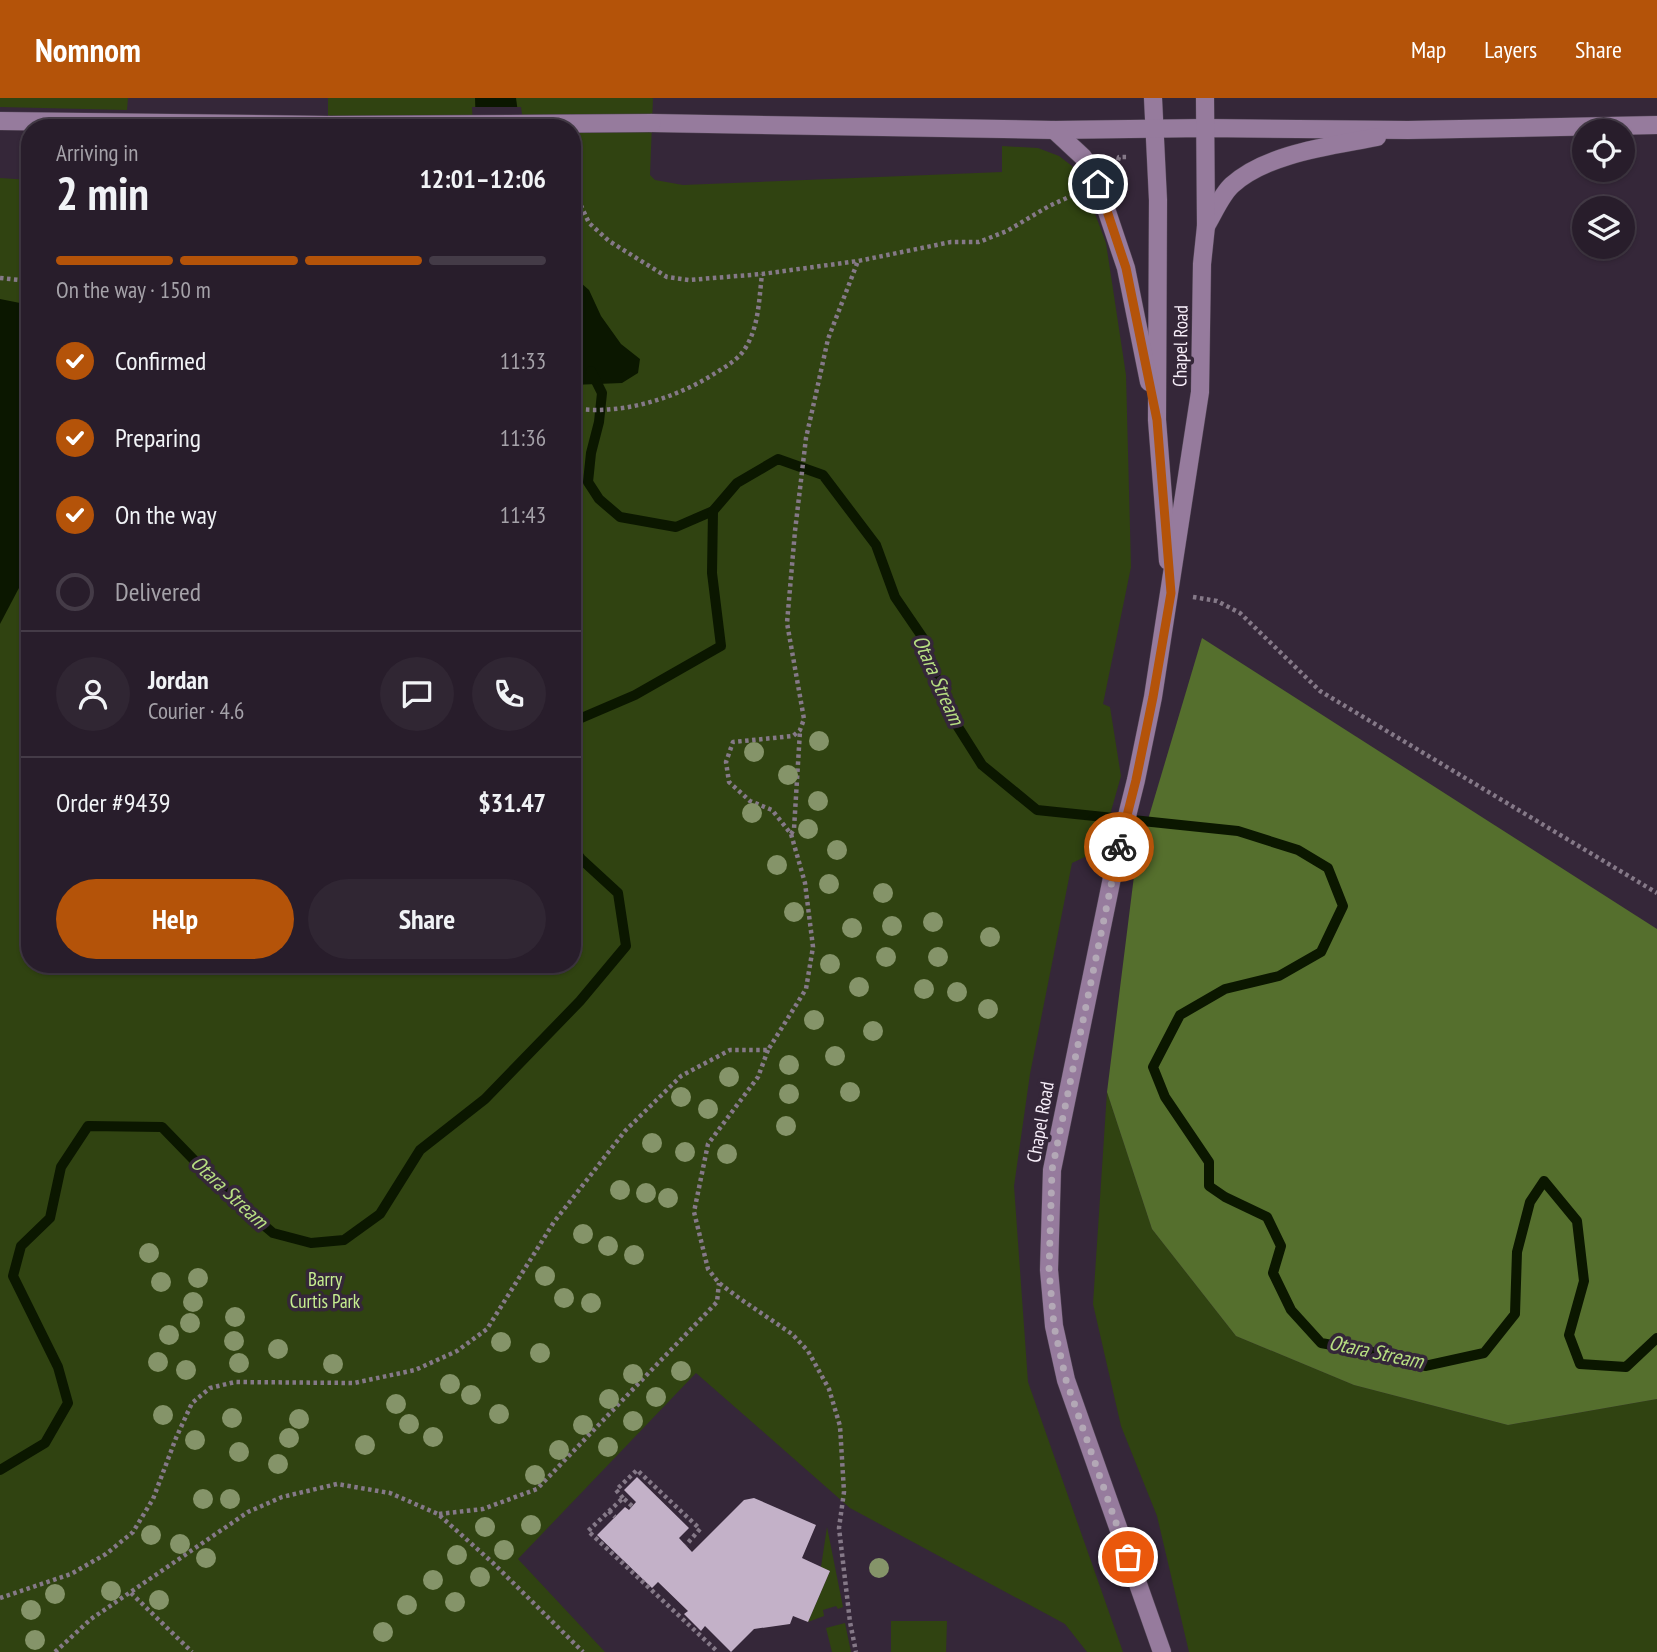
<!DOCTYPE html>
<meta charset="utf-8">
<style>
:root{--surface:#281d2b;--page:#302633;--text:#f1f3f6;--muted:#a5a2a9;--line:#443b47;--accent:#b45309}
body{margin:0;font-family:"PT Sans Narrow",sans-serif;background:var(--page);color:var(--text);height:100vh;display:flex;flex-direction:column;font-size:26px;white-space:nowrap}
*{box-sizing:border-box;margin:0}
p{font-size:23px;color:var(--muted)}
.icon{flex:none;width:38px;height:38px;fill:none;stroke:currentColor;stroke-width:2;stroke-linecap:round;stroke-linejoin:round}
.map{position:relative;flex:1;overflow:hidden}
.side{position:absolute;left:21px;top:21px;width:560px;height:854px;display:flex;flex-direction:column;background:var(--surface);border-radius:28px;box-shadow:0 2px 5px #0004,0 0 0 2px var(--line)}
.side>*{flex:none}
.buttons{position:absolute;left:1572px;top:21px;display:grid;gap:14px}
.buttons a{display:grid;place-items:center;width:63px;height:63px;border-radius:50%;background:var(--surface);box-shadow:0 2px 5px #0004,0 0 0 2px var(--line);font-size:35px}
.pin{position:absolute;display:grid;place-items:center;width:60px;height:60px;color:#fff;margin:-30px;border:4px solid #fff;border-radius:50%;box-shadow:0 2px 7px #0007}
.courier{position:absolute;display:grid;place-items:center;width:70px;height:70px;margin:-35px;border:5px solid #b45309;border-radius:50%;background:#fff;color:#222;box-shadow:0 2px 9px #0007}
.head em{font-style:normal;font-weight:700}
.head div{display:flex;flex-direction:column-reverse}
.head{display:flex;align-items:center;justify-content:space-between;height:119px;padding:0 35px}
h1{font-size:46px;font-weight:700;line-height:52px}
.bar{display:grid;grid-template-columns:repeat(4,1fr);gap:10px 7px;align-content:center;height:84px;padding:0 35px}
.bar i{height:9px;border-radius:5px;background:var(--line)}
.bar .active{background:var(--accent)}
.bar p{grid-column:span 4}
.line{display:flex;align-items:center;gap:18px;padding:0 35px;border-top:2px solid var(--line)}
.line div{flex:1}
.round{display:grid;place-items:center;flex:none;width:74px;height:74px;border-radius:37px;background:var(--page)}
ol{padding:0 35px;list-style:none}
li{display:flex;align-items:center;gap:21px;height:77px}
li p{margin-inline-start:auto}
li .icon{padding:7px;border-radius:50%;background:var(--accent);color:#fff;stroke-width:4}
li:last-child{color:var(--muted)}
li i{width:38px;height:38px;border:4px solid var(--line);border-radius:50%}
.button{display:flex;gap:14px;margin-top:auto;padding:14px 35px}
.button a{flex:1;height:80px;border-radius:42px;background:var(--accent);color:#fff;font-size:28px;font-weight:700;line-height:80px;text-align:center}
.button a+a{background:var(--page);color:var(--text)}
header{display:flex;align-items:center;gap:42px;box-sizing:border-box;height:98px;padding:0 35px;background:var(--accent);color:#fff}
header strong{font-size:33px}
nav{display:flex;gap:38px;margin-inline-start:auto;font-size:24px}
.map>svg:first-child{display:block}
.green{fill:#304311}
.forest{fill:#556f2d}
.water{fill:#0b1700}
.pier{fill:#352739}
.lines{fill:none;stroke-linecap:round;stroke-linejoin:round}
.stream{stroke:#0b1700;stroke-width:10}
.building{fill:#c3b1c8}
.secondary-casing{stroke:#514554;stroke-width:19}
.path{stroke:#857988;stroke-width:4.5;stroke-dasharray:3.5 3.5;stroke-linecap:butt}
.secondary{stroke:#967b9d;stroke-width:18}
.secondary-bridge-casing{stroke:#514554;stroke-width:19;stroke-linecap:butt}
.secondary-bridge{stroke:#967b9d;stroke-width:18}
.tree{fill:#859469}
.done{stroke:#b3a8b6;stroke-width:7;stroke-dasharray:0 12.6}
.route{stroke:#b45309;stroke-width:9}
.labels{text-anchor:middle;stroke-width:7;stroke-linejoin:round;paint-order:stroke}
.street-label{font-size:19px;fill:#f7eef9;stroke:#352739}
.park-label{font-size:19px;fill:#c6ee90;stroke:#352739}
.water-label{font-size:21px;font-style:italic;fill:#b7df82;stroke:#352739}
</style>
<header>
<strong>Nomnom</strong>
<nav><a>Map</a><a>Layers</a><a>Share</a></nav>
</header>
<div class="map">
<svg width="1657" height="1554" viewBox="0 0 1657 1554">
<rect width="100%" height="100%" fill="#352739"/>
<g class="green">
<polygon points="0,0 128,0 127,12 0,9"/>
<polygon points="328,0 653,0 650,77 655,82 683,87 1002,74 1002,48 1038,50 1059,58 1072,68 1091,105 1106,145 1126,277 1131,469 1103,606 1110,609 1121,678 1100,752 1072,765 1030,976 1014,1088 1028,1284 1123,1554 1087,1554 1065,1526 850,1410 696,1275 518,1461 605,1554 0,1554 0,80 30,82 30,866 572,866 572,30 328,30"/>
<polygon points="1107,994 1152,1131 1236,1238 1354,1287 1508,1327 1657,1301 1657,1554 1189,1554 1157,1418 1121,1328 1093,1206"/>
<polygon points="827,1429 843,1509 838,1511 836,1508 823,1512 824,1518 808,1524 830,1473 821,1469"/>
<polygon points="891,1523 947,1523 946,1554 891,1554"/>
<polygon points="845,1525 851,1554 832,1554 826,1530"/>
</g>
<polygon class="forest" points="1202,540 1657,831 1657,1301 1508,1327 1354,1287 1236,1238 1152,1131 1107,994 1136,762"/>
<g class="water">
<polygon points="475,0 516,0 520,30 476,30"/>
<polygon points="572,177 589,192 601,218 621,246 640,261 638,275 622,285 572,287"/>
<polygon points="0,201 30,207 30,469 0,526"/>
</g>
<polygon class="pier" points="472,9 521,9 524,30 473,30"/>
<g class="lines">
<g class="stream">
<polyline points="591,273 602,295 599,324 591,355 588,384 599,401 620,419 676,429 713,413"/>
<polyline points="572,624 635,597 721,548 712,475 713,413 737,385 778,361 823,377 876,447 895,499 923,540 946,610 982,667 1037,712 1238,733 1298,752 1328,770 1343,808 1321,854 1279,878 1225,891 1180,917 1153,969 1165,999 1209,1064 1209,1088 1225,1099 1267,1119 1281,1148 1273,1175 1291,1212 1321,1245 1410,1261 1425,1268 1484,1255 1515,1216 1517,1154 1530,1104 1544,1083 1577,1123 1584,1183 1569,1237 1580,1266 1626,1269 1657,1240"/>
<polyline points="0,1372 45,1345 68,1305 58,1269 13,1178 21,1148 50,1120 61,1069 88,1028 162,1029 226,1095 273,1135 311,1145 344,1142 380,1116 420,1052 485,1001 580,903 626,848 618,795 581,761 572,748"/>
</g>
</g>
<polygon class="building" points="637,1379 689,1430 679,1440 692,1454 744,1402 754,1400 816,1427 802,1460 830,1473 808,1524 793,1518 790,1526 754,1531 731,1554 705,1528 701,1533 684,1516 688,1513 658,1484 652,1490 597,1437 625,1409 629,1412 636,1404 624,1392"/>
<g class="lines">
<g class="secondary-casing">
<g id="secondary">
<polyline points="1153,0 1158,102 1157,322 1168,463"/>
<polyline points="0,23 328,27"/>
<polyline points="652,25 1054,32 1205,30 1408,32 1657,27"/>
<polyline points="1054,32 1083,59 1096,81 1126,170 1149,284"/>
<path d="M 1206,128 C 1214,115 1221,97 1232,87 C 1267,55 1332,48 1377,39"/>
<polyline points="1162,1554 1066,1282 1054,1228 1049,1172 1052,1072 1114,770 1136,682 1153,599 1200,294 1202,166 1206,128 1205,0"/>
</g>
</g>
<g class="path">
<polyline points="1116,69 1119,59 1127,59"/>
<polyline points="572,88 589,125 609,143 667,179 689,182 762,176 858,163 951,144 979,144 1007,133 1049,108 1078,95"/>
<polyline points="0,180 30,183"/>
<path d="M 572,310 C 621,318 677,300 717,274 C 728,267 739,261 746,249 C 759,227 759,201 762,176"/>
<polyline points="1193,499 1217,503 1240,515 1320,593 1657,795"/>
<polyline points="791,736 794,731 800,633"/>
<polyline points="768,952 758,979 708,1046 694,1114 708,1171 719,1185 739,1200 792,1236 808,1253 829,1291 840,1328 844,1394 839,1430 850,1524 856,1554"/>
<polyline points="623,1400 616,1392 637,1372 700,1431 686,1447"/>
<polyline points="632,1408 623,1400 588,1433 718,1554"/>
<polyline points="609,1413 615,1419"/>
<polyline points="439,1416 483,1411 537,1391 717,1204 719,1185"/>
<polyline points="131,1495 192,1554"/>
<polyline points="0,1500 71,1476 106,1456 133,1434 153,1401 176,1340 192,1305 210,1290 235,1284 354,1285 415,1272 457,1253 487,1231 554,1124 625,1033 681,978 730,952 768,952 806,891 813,849 805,785 791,736 772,712 750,703 729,684 726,664 733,644 793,638 800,632 804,621 787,525 795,433 806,340 815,300 828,241 858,163"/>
<polyline points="55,1554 91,1521 248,1414 282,1399 337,1386 390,1395 438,1416 493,1465 583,1554"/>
</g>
<use href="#secondary" class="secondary"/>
<g class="secondary-bridge-casing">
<polyline id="secondary-bridge" points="328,27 652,25"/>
</g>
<use href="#secondary-bridge" class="secondary-bridge"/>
</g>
<g class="tree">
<circle cx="819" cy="643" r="10"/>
<circle cx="754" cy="654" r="10"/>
<circle cx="788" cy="677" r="10"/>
<circle cx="818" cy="703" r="10"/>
<circle cx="752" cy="715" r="10"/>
<circle cx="808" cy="731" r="10"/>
<circle cx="837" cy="752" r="10"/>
<circle cx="777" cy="767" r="10"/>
<circle cx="829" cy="786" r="10"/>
<circle cx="883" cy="795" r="10"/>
<circle cx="794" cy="814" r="10"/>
<circle cx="933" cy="824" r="10"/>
<circle cx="892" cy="828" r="10"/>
<circle cx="852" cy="830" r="10"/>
<circle cx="990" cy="839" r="10"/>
<circle cx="886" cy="859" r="10"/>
<circle cx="938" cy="859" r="10"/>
<circle cx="830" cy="866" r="10"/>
<circle cx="859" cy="889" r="10"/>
<circle cx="924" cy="891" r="10"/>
<circle cx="957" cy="894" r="10"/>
<circle cx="988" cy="911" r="10"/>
<circle cx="814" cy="922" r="10"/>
<circle cx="873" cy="933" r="10"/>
<circle cx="835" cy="958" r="10"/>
<circle cx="789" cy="967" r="10"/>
<circle cx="729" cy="979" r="10"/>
<circle cx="850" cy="994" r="10"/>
<circle cx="789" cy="996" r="10"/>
<circle cx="681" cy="999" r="10"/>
<circle cx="708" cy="1011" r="10"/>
<circle cx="786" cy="1028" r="10"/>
<circle cx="652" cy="1045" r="10"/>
<circle cx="685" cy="1054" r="10"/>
<circle cx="727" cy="1056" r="10"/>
<circle cx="620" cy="1092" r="10"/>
<circle cx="646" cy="1095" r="10"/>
<circle cx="668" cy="1100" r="10"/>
<circle cx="583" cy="1136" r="10"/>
<circle cx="608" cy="1148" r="10"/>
<circle cx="149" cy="1155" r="10"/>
<circle cx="634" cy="1157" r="10"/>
<circle cx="545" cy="1178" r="10"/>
<circle cx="198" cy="1180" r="10"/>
<circle cx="161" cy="1184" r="10"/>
<circle cx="564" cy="1200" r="10"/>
<circle cx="193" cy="1204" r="10"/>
<circle cx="591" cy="1205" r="10"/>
<circle cx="235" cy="1219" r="10"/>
<circle cx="190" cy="1225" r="10"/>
<circle cx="169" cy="1237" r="10"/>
<circle cx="234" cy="1243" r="10"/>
<circle cx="501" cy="1244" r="10"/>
<circle cx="278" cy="1251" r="10"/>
<circle cx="540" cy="1255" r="10"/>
<circle cx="158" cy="1264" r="10"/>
<circle cx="239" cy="1265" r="10"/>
<circle cx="333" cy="1266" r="10"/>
<circle cx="186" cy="1272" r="10"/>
<circle cx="681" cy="1273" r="10"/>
<circle cx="633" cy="1276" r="10"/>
<circle cx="450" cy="1286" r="10"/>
<circle cx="471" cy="1297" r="10"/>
<circle cx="656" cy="1299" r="10"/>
<circle cx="609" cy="1301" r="10"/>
<circle cx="396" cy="1306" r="10"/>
<circle cx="499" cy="1316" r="10"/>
<circle cx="163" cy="1317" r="10"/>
<circle cx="232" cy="1320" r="10"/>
<circle cx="299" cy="1321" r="10"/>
<circle cx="633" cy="1323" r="10"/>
<circle cx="409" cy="1326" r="10"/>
<circle cx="583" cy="1327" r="10"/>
<circle cx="433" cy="1339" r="10"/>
<circle cx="289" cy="1340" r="10"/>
<circle cx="195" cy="1342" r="10"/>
<circle cx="365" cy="1347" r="10"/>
<circle cx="608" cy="1349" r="10"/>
<circle cx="559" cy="1352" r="10"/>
<circle cx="239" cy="1354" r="10"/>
<circle cx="278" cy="1366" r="10"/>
<circle cx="535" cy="1377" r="10"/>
<circle cx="203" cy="1401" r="10"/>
<circle cx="230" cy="1401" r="10"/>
<circle cx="531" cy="1427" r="10"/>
<circle cx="485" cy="1429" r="10"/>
<circle cx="151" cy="1437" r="10"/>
<circle cx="180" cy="1446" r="10"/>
<circle cx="504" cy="1452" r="10"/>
<circle cx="457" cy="1457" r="10"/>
<circle cx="206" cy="1460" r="10"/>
<circle cx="879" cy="1470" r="10"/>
<circle cx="480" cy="1479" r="10"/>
<circle cx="433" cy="1482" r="10"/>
<circle cx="111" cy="1493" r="10"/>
<circle cx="55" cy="1496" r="10"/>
<circle cx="159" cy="1502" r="10"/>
<circle cx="455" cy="1504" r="10"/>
<circle cx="407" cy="1507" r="10"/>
<circle cx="31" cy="1512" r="10"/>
<circle cx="383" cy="1534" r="10"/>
<circle cx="35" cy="1542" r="10"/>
</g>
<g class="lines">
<polyline class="done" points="1119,749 1052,1072 1049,1172 1054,1228 1066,1282 1128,1459"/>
<polyline class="route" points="1098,86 1126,170 1157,322 1171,495 1153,599 1136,682 1119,749"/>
</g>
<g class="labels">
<g class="street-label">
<text transform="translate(1180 248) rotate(-89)" y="7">Chapel Road</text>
<text transform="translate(1040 1024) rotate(-80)" y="7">Chapel Road</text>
</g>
<g class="park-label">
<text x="325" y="1188">Barry<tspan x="325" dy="22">Curtis Park</tspan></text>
</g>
<g class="water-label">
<text transform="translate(938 582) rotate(66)" y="7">Otara Stream</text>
<text transform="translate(229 1094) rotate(43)" y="7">Otara Stream</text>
<text transform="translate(1376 1254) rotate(12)" y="7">Otara Stream</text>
</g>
</g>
</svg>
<div class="buttons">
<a><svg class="icon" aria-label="locate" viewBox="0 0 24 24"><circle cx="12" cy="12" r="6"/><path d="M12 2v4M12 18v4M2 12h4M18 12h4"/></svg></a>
<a><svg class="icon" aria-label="layers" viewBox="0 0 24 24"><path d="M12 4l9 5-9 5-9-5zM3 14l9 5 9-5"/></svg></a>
</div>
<div class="pin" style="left:1128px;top:1459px;background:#ea580c"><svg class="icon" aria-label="bag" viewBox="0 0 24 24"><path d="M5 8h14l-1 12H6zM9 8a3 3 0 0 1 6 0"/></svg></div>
<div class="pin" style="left:1098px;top:86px;background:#1f2937"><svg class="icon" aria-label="home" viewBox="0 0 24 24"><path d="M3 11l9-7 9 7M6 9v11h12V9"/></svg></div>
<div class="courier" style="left:1119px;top:749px"><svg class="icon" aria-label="bike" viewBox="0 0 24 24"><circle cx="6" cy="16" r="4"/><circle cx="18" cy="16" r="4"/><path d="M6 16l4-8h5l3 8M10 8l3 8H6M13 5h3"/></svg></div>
<section class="side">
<div class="head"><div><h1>2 min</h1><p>Arriving in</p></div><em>12:01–12:06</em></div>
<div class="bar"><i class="active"></i><i class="active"></i><i class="active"></i><i></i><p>On the way · 150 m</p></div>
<ol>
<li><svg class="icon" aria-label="check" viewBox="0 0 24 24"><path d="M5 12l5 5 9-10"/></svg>Confirmed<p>11:33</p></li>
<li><svg class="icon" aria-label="check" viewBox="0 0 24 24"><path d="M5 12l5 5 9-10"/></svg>Preparing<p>11:36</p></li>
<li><svg class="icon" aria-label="check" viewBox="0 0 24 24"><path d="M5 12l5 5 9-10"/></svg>On the way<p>11:43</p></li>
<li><i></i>Delivered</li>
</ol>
<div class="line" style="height:126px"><a class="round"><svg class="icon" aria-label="person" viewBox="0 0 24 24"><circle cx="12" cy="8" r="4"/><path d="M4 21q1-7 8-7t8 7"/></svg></a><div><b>Jordan</b><p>Courier · 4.6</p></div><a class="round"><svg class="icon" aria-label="chat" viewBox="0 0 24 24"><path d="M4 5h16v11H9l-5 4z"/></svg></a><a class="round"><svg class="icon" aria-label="phone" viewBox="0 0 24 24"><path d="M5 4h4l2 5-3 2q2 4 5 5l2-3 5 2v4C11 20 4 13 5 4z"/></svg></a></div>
<div class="line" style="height:91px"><div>Order #9439</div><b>$31.47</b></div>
<div class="button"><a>Help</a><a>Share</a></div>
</section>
</div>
